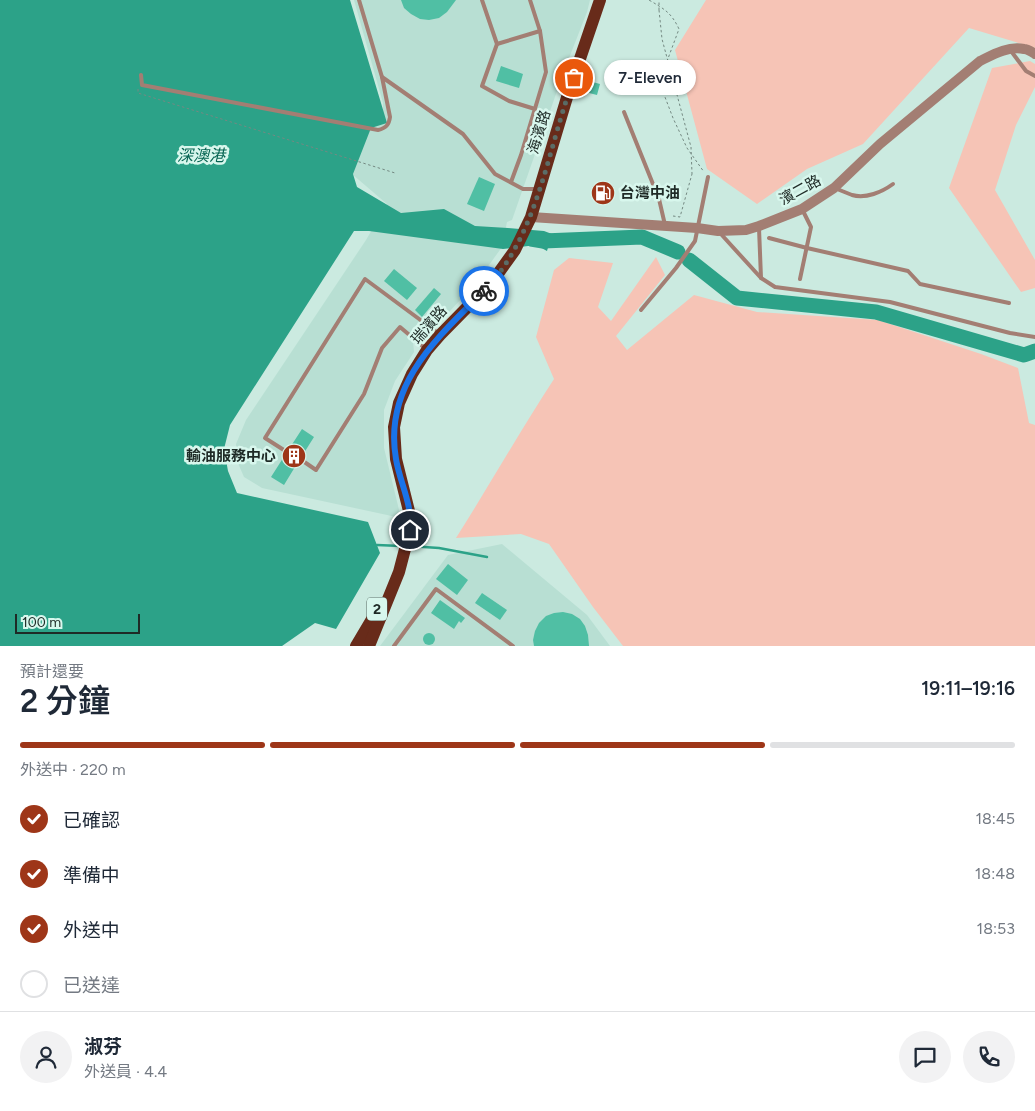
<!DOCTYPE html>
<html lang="zh-TW">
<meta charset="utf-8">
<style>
:root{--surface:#fff;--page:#f2f2f3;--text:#1f2937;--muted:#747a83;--line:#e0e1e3;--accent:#9e3618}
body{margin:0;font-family:Figtree,"Noto Sans TC",sans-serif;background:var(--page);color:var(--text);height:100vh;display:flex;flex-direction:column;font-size:19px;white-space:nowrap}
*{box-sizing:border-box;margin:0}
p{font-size:16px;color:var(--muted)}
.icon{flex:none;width:28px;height:28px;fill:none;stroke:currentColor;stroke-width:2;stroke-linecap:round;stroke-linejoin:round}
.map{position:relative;height:646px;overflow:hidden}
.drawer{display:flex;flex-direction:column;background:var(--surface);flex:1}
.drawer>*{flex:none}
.scale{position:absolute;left:15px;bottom:12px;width:125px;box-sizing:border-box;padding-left:5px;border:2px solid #1e2a26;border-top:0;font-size:14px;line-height:18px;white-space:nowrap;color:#1e2a26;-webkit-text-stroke:4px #d8f7ed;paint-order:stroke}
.pin{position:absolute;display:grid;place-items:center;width:42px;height:42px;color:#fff;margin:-21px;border:2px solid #fff;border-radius:50%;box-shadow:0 1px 5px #0007}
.courier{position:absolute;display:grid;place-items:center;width:50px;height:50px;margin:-25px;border:4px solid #1a73e8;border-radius:50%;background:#fff;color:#222;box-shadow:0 1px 6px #0007}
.bubble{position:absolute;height:35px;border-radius:18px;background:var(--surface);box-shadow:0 1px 4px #0004;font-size:16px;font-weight:600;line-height:35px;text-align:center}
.headline em{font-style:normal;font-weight:600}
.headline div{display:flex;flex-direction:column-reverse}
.headline{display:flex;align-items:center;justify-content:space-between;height:85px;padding:0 20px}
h1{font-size:32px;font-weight:600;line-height:38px}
.bar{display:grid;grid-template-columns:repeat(4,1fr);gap:8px 5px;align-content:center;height:60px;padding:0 20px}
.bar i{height:6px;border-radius:4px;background:var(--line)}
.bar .current{background:var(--accent)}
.bar p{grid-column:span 4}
.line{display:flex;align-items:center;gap:12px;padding:0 20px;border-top:1px solid var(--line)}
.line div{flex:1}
.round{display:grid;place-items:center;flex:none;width:52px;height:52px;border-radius:26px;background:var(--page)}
ol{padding:0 20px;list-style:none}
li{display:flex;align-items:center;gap:15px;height:55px}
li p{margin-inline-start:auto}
li .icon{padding:5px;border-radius:50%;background:var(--accent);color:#fff;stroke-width:4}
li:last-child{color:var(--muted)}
li i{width:28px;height:28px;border:2px solid var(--line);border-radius:50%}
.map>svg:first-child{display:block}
.built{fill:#b8dfd3}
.green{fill:#f6c4b6}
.water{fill:#2ca288}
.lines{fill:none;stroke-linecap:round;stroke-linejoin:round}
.stream{stroke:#2ca288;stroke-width:2.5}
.river{stroke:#2ca288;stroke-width:15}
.building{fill:#50bfa4}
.path{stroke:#748982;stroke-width:1;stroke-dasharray:2.5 2.5;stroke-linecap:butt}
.service{stroke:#a37e73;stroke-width:4}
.tertiary{stroke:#a37e73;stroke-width:10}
.primary{stroke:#682b1a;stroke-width:12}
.path-bridge{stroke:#748982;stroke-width:1;stroke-dasharray:2.5 2.5;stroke-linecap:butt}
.done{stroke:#5b6d67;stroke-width:5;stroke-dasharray:0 9}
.route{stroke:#1a73e8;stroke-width:6}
.labels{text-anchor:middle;stroke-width:5;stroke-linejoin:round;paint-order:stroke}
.shield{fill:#d8f7ed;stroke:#566862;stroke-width:1}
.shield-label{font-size:14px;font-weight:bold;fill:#1e2a26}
.street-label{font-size:15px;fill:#1e2a26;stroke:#d8f7ed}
.poi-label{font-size:15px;font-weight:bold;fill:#1e2a26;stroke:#d8f7ed;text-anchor:start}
.water-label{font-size:16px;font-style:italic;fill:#046351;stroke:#d8f7ed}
</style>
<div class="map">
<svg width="1035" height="646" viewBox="0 0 1035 646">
<rect width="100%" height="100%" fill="#cbeae0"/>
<g class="built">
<polygon points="354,0 590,0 587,12 564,71 512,220 507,222 502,247 476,283 437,325 427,324 413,341 414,352 395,381 384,410 384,448 401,518 262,488 244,477 237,461 236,444 246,420 366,240 387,204 352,174 370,127 383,124 383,103"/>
<polygon points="502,544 587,615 610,646 380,646 448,555"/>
</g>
<g class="green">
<polygon points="706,0 1035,0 1035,48 969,28 863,144 807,169 757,204 707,169 675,50"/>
<polygon points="1030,61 1035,64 1035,87 1016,125 995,190 1035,260 1035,288 1021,292 949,188 992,68"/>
<path d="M 656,257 L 665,275 L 616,336 L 627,350 L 694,295 L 757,312 L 878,320 L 981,354 L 1018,368 L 1029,423 L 1035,425 L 1035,646 L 623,646 L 593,607 L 549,544 L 521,534 L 456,538 C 489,486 520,431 554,379 L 536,337 L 554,270 L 569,258 L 613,263 L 598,307 L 611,321 Z"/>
</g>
<polygon class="water" points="0,0 350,0 387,123 371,128 353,174 357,187 401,213 444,209 475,226 508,228 544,231 552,234 547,251 536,245 503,249 369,231 354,231 230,425 224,449 228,471 237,493 368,522 380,553 336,629 315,623 282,646 0,646"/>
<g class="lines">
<g class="stream">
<polyline points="377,545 401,546"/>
<polyline points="409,546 439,548 487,557"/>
</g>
<g class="river">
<polyline points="531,239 543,241 642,237 678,252"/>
<polyline points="689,260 737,298 876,312 1024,355 1035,351"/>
</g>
</g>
<g class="building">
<polygon points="401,0 456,0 447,12 439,18 429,20 420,19 411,14 404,8"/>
<polygon points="501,66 523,74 519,88 496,81"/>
<polygon points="589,81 600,84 597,95 585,92"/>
<polygon points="479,177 495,184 484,211 467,204"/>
<polygon points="394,269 417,288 407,300 384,281"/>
<polygon points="434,288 441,294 422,317 415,310"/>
<polygon points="302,429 314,437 302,456 299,455 297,457 296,460 298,462 284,485 271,477 285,455 288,455 290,454 289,449"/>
<polygon points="448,564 468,580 457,595 436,579"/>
<polygon points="482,593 507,610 500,620 475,603"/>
<polygon points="440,600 465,618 461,623 459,621 454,629 431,613"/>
<polygon points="563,612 572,614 580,619 585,626 588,635 589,646 534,646 533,640 535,631 539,623 546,616 554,613"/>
<circle cx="429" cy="639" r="6"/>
</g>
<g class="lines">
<g class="path">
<path d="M 649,0 C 664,9 671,12 679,29 L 663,72 L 660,84 L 673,118 L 687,148 L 704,172"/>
<polyline points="659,10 662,39 666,54"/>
<polyline points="669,65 691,147"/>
<polyline points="138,89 138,93 395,173"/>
<polyline points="673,216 680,217 692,174"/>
</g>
<g class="service">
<polyline points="359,0 382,77 463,134 495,174 523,189 537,189"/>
<polyline points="482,0 497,44"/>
<polyline points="1011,51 1026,71 1035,76"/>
<path d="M 141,75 L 142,85 L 378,130 C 386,128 389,125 390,117 L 382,77"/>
<polyline points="535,109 509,101 482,86 497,44 540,31"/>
<polyline points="624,112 659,199 665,225"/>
<polyline points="511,182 521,155 546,72 540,31 530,0"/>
<path d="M 837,189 C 842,191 847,193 852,195 C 866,199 882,192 893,184"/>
<polyline points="759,228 761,278"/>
<polyline points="720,233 761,278 775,287 890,302 1010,333 1035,337"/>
<polyline points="769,238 807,248 908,271 920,284 1009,303"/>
<polyline points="800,279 811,227 803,211"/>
<polyline points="641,310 676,268 695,241 708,177"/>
<polyline points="287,452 265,438 365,279 438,333"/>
<polyline points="300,459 316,470 364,394 382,348 400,327 426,349"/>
<polyline points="394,646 436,589 513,646"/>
</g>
<path class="tertiary" d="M 531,217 L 697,228 L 718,231 L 746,230 L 759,226 L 802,209 L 834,188 L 880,144 L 980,61 C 994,54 1008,46 1024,49 C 1028,49 1032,52 1035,54"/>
<g class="primary">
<polyline points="356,646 378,609"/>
<polyline points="369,646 399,572 410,530 410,515 396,459 394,427 399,403 412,374 427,350 440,335 492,282 515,250 531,217 568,94 600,0"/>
</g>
<g class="path-bridge">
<polyline points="659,10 659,0"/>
<polyline points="666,54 669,65"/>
<polyline points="691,147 692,174"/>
</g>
</g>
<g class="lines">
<path class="done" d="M 484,291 C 539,234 547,150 574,78"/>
<path class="route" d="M 410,530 C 410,525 410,520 410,515 C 408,496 399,478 396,459 C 383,385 437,338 484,291"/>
</g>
<defs>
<g id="fuel-disc" transform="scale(1.25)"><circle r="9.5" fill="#9e3618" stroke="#d8f7ed"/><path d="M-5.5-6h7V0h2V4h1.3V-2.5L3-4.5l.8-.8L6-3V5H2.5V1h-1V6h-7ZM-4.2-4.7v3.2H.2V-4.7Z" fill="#fff"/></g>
<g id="building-disc" transform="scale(1.25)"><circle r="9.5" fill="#9e3618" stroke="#d8f7ed"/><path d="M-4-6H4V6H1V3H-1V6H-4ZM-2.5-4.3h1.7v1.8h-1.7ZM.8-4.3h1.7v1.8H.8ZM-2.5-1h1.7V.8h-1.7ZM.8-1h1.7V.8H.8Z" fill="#fff"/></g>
</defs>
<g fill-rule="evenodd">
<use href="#fuel-disc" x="603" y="193"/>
<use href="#building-disc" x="294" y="456"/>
</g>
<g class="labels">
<rect class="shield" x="367" y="597.5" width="20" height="23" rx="4"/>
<g class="shield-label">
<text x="377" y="614">2</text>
</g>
<g class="street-label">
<text transform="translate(539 132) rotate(-73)" y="5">海濱路</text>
<text transform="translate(800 190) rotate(-29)" y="5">濱二路</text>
<text transform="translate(429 325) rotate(-49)" y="5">瑞濱路</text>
</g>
<g class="poi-label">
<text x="620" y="198">台灣中油</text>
<text x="276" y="461" text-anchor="end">輸油服務中心</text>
</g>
<g class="water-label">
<text x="201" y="161">深澳港</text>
</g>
</g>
</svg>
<div class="scale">100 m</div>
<div class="pin" style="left:574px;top:78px;background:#ea580c"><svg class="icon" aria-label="bag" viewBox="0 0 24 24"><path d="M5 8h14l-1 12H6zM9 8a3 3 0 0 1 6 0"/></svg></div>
<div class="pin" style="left:410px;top:530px;background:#1f2937"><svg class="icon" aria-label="home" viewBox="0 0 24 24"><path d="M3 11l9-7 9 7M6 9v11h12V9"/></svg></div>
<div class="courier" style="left:484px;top:291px"><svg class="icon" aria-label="bike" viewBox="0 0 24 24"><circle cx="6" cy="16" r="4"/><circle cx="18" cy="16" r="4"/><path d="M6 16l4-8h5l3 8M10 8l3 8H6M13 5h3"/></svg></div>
<div class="bubble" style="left:604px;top:60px;width:92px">7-Eleven</div>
</div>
<section class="drawer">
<div class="headline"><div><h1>2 分鐘</h1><p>預計還要</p></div><em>19:11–19:16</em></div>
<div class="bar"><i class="current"></i><i class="current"></i><i class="current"></i><i></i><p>外送中 · 220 m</p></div>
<ol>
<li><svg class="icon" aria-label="check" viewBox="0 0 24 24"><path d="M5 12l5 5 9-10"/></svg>已確認<p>18:45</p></li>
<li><svg class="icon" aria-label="check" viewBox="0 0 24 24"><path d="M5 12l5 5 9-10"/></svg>準備中<p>18:48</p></li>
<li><svg class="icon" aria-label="check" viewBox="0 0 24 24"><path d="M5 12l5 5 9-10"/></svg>外送中<p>18:53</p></li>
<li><i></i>已送達</li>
</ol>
<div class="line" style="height:90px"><a class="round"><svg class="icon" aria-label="person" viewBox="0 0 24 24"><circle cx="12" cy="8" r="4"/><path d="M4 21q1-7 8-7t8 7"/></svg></a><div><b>淑芬</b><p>外送員 · 4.4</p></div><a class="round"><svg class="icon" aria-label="chat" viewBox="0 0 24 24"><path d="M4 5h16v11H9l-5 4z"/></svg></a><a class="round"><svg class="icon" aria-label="phone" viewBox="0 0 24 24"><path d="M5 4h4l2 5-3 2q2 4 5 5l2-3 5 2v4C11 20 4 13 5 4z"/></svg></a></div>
</section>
